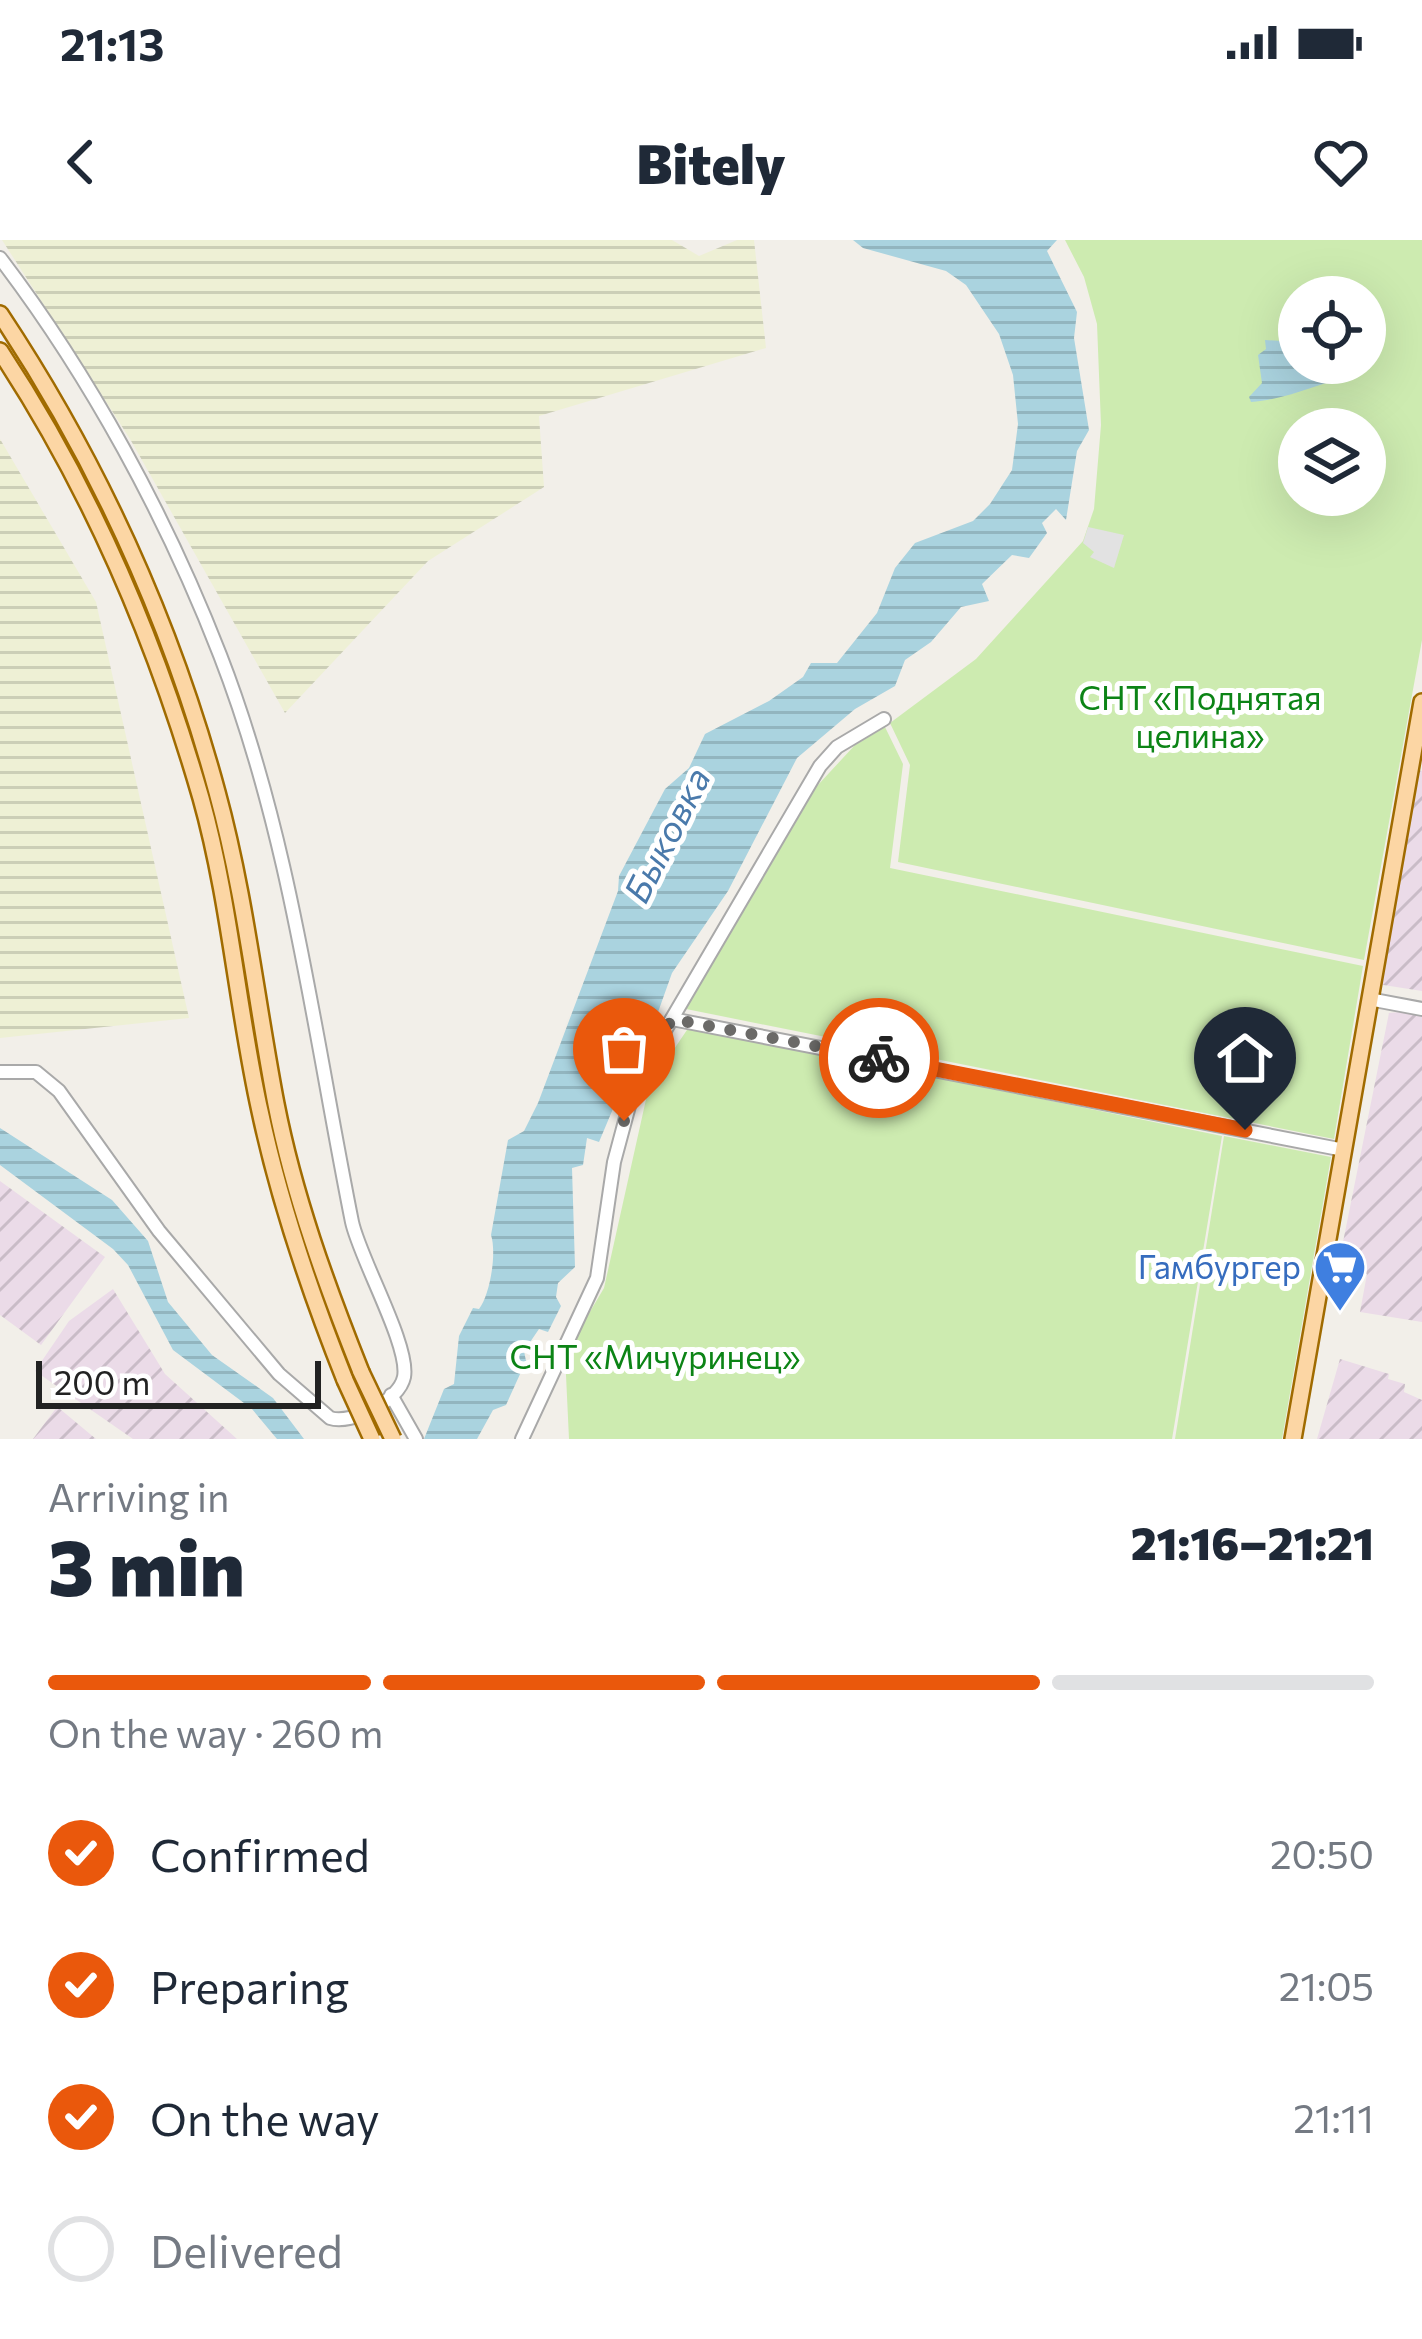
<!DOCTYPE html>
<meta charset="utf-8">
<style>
:root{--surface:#fff;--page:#f2f2f3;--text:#1f2937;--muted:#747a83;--line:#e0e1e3;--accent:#ea580c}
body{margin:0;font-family:Commissioner,sans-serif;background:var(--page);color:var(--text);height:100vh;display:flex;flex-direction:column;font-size:45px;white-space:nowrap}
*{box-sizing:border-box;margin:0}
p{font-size:39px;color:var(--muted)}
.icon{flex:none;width:66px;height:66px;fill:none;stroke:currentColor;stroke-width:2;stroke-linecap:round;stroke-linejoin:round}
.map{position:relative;height:1199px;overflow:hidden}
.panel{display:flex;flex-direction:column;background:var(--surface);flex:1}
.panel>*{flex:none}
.tools{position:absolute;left:1278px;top:36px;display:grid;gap:24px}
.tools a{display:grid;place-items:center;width:108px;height:108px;border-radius:50%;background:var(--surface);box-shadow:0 12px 48px #0002;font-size:60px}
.scale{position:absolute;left:36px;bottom:30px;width:285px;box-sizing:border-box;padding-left:12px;border:6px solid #222;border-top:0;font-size:33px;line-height:42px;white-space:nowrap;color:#222;-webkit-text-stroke:9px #fff;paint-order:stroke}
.pin{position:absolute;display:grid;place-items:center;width:102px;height:102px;color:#fff;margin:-123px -51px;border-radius:50% 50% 50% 0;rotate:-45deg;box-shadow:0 0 12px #0007}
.pin .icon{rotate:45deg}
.courier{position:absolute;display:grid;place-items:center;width:120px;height:120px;margin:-60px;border:9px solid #ea580c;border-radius:50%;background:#fff;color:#222;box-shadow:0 3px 15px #0007}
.summary em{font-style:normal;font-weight:800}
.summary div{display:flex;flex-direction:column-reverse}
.summary{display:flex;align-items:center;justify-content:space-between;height:204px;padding:0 48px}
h1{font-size:78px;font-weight:800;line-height:90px}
.bar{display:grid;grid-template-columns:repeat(4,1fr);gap:18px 12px;align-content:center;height:144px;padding:0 48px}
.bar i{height:15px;border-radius:9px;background:var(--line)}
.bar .selected{background:var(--accent)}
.bar p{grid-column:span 4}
ol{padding:0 48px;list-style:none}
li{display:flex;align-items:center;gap:36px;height:132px}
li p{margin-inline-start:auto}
li .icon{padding:12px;border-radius:50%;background:var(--accent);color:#fff;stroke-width:4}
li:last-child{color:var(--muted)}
li i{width:66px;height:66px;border:6px solid var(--line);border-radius:50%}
.status{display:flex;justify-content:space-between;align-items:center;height:84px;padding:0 60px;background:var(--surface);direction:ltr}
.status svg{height:33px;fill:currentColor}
header{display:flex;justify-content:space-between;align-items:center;height:156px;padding:0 48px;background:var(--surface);font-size:54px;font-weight:800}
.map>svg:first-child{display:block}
.industrial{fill:url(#industrial-furrows)}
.farmland{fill:url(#farmland-rules)}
.grass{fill:#cdebb0;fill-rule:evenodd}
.parking{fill:#e2e2e2}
.water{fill:url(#water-rules)}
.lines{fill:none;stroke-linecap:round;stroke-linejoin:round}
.minor-casing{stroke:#a9a9a9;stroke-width:16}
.major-casing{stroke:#a06b00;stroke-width:20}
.minor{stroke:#fff;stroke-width:12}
.major{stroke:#fcd6a4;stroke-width:15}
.major-bridge-casing{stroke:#a06b00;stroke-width:20;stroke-linecap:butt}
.major-bridge{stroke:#fcd6a4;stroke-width:15}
.done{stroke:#6b6a68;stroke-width:12;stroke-dasharray:0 21.6}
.route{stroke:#ea580c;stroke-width:15}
.labels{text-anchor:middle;stroke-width:10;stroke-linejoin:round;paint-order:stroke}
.park-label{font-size:33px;fill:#0c8416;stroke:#fff}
.shop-label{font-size:33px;fill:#366cbe;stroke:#fff;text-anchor:end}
.water-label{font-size:36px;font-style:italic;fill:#4a7aab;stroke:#fff}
</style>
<div class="status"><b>21:13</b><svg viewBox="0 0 49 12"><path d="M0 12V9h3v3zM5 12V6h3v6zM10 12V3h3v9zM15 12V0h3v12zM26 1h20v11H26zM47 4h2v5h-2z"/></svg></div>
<header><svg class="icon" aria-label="back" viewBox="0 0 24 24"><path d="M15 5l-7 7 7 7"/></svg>Bitely<svg class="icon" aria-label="heart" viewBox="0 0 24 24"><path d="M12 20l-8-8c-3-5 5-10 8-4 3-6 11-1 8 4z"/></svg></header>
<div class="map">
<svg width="1422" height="1199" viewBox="0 0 1422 1199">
<defs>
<pattern id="industrial-furrows" width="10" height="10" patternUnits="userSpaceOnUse" patternTransform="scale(3)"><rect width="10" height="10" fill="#ebdbe8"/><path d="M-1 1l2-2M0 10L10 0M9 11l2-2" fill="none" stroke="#c9bcc7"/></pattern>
<pattern id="farmland-rules" width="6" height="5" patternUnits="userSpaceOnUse" patternTransform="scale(3)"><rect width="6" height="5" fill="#eef0d5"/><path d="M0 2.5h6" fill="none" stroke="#ccceb7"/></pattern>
<pattern id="water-rules" width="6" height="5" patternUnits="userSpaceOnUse" patternTransform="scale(3)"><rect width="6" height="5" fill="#aad3df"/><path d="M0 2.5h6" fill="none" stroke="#92b5bf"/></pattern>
</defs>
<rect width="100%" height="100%" fill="#f2efe9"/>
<g class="industrial">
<polygon points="1416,530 1422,531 1422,751 1377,744"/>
<polygon points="1410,771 1422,776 1422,1082 1360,1072 1367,1034 1338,1027 1389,773"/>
<polygon points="0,941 105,1017 41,1105 0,1075"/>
<polygon points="113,1049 165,1134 237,1199 133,1199 35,1131 69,1081"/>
<polygon points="1340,1119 1389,1134 1388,1139 1405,1144 1404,1152 1422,1160 1422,1199 1317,1199"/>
<polygon points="57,1167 60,1169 96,1199 33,1199"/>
</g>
<g class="farmland">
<polygon points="2,0 672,0 699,16 737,0 754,0 766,108 539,176 544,247 428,321 285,473 130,199"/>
<polygon points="0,199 96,362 189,778 0,798"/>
</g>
<g class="grass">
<path d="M 1065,0 L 1422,0 L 1422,400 L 1364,720 L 898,622 L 910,525 L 890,483 L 976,419 L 1083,301 L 1094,269 L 1101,185 L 1097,84 L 1084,37 ZM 1299,57 L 1365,57 L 1365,123 L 1299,123 ZM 1299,189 L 1365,189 L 1365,255 L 1299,255 Z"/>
<polygon points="885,487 903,524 890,628 1363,726 1334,899 686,769 817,546 855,505"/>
<polygon points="689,787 1222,896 1172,1199 569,1199 565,1114 604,1048 649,846"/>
<polygon points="1224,896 1331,917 1282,1199 1175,1199"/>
</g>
<polygon class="parking" points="1088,287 1124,295 1114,328 1090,317 1094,312 1083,303"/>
<g class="water">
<path d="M 853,0 L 1057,0 L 1047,11 L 1077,72 L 1074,98 L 1089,190 L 1077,211 L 1066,280 L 1056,269 L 1042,283 L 1047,293 L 1029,318 L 1012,315 L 982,344 L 989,361 L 961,367 L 931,402 L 905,420 L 895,446 L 855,469 L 797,518 L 728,651 L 672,733 L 647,803 L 633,811 L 632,833 L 608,848 L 615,864 L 599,902 L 587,898 L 583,925 L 572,928 L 575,1027 L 558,1043 L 556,1057 L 561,1066 L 548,1092 L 539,1089 L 524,1111 L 526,1121 L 506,1165 L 493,1170 L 477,1199 L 424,1199 L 444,1149 L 454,1144 L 459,1096 L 473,1068 L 479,1069 C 490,1055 497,1013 491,995 L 508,900 L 524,891 L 538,863 L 618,651 L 619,636 L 665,549 L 689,528 L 705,494 L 769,461 L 803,437 L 811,423 L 837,423 L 877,373 L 895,328 L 915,303 L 973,281 L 990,264 L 1012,230 L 1018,184 L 1013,135 L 999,94 L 966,45 L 946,31 L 863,8 Z"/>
<path d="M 1265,100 L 1299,102 L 1299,123 L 1358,127 L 1352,136 C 1318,143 1290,159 1251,162 L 1249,157 L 1262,143 L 1258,115 L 1266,109 Z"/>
<polygon points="0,888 112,960 148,1001 168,1062 212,1115 273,1158 304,1199 277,1199 252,1169 173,1110 128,1025 113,1009 0,925"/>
</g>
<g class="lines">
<g class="minor-casing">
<g id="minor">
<path d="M 0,18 C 90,136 166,276 220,415 C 290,595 314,793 352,982 C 360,1019 410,1106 404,1137 C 399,1161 352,1185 330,1178 L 279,1134 L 159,991 L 59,851 L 36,832 L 0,832"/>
<polyline points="1369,759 1422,769"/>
<polyline points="672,779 1344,910"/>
<polyline points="391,1155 416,1199"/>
<polyline points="522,1199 597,1038 614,922 636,840 820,526 837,507 884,479"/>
</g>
</g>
<g class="major-casing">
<g id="major">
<path d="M 0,74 C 97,220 171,382 217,552 C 245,654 256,760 276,864 C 294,956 326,1044 361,1132"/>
<path d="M 0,111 C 90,247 156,402 201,558 C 230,661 237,768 260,871 C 280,965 310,1052 345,1140"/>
<polyline points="1293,1199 1422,462"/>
</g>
</g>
<use href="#minor" class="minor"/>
<use href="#major" class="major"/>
<g class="major-bridge-casing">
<g id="major-bridge">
<polyline points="361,1132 393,1199"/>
<polyline points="345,1140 372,1199"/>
</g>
</g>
<use href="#major-bridge" class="major-bridge"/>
</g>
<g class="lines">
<polyline class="done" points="624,881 636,840 672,779 879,818"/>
<polyline class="route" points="879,818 1245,890"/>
</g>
<defs>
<g id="supermarket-pin" transform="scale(2.7)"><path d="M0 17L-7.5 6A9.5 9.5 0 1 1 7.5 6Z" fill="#3f7fe0" stroke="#fff"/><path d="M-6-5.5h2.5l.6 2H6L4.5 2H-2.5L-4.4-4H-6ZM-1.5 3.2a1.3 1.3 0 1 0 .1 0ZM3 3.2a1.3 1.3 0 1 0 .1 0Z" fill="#fff"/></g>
</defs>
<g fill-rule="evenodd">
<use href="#supermarket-pin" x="1340" y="1027"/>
</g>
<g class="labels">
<g class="park-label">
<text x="1200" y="470">СНТ «Поднятая<tspan x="1200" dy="38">целина»</tspan></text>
<text x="655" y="1129">СНТ «Мичуринец»</text>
</g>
<g class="shop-label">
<text x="1301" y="1039">Гамбургер</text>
</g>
<g class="water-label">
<text transform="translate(667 595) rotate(-63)" y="13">Быковка</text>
</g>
</g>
</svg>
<div class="tools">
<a><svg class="icon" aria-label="locate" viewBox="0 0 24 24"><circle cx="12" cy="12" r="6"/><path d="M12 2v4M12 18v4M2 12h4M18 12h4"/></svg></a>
<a><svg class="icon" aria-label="layers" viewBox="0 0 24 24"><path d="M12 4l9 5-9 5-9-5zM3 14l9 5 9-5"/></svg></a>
</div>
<div class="scale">200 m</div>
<div class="pin" style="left:624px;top:881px;background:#ea580c"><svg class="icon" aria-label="bag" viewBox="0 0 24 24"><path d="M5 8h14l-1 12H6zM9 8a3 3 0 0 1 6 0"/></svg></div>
<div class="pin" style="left:1245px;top:890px;background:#1f2937"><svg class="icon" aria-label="home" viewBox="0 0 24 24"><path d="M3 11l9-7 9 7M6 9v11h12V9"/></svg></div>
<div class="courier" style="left:879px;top:818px"><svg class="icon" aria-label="bike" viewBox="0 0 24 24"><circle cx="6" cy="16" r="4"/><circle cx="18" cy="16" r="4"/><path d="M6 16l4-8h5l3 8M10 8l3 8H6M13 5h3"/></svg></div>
</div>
<section class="panel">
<div class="summary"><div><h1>3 min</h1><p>Arriving in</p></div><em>21:16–21:21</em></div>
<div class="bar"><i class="selected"></i><i class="selected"></i><i class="selected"></i><i></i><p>On the way · 260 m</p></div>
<ol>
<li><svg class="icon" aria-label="check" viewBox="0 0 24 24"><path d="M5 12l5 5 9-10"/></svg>Confirmed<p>20:50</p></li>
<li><svg class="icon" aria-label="check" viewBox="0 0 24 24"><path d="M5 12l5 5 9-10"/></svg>Preparing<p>21:05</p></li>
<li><svg class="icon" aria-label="check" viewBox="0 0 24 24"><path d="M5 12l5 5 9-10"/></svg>On the way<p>21:11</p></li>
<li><i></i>Delivered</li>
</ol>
</section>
